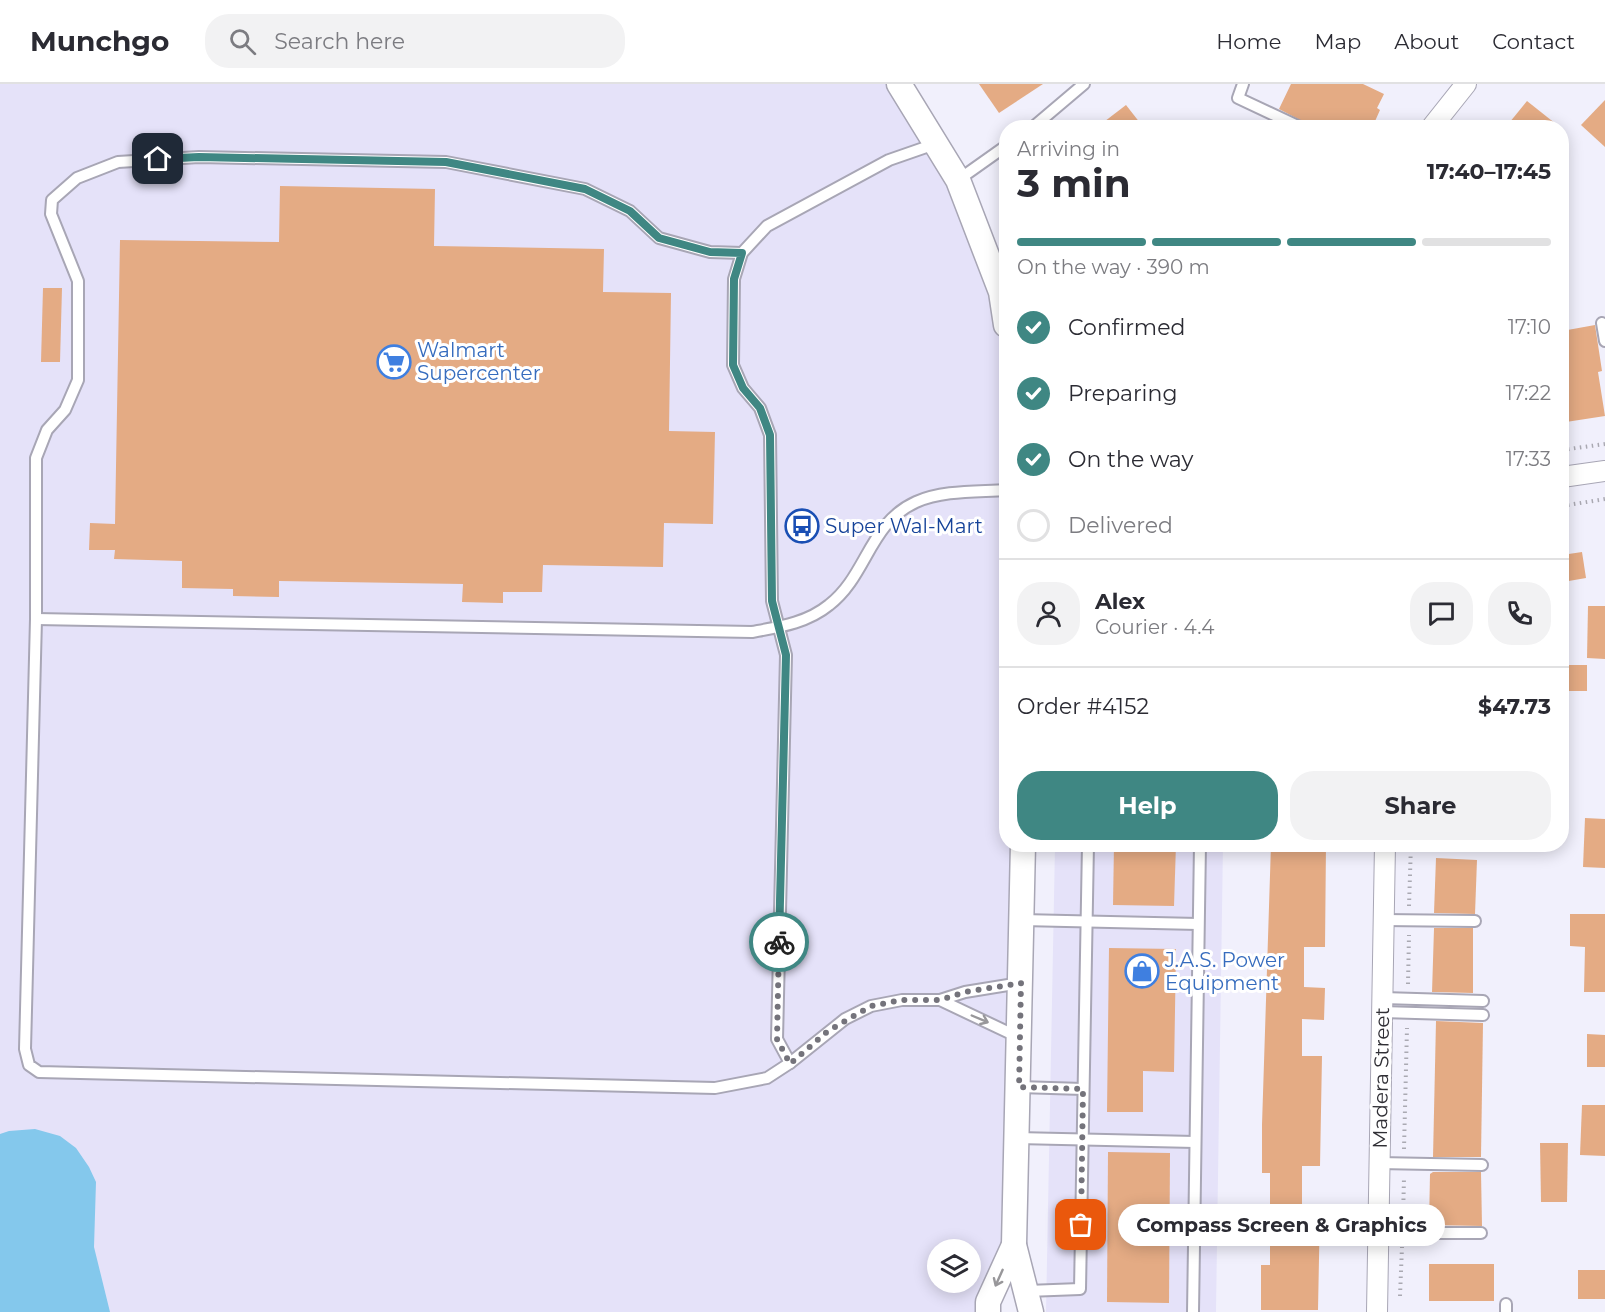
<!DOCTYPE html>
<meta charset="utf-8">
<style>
:root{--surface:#fff;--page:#f2f2f3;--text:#2b2b33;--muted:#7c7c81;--line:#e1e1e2;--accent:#3f8783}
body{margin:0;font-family:Montserrat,sans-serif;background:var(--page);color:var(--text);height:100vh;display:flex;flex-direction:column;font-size:22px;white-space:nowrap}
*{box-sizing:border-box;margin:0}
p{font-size:20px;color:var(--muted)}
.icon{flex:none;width:33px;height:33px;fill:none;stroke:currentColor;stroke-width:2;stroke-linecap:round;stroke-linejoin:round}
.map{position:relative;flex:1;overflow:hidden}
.drawer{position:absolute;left:999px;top:36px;width:570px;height:732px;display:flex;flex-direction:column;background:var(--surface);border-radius:24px;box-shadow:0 3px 15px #0003}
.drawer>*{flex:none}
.fabs{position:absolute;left:927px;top:1155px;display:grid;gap:12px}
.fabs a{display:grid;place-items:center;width:54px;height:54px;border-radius:50%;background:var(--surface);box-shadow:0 3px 15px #0003;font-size:30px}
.pin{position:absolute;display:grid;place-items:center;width:51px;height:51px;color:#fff;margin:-26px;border-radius:12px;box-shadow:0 3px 9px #0006}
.courier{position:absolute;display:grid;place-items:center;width:60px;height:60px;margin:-30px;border:4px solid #3f8783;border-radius:50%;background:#fff;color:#222;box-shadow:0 2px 8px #0007}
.bubble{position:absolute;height:42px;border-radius:21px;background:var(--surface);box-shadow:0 3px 15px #0003;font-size:20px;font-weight:700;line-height:42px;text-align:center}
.summary em{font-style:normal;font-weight:700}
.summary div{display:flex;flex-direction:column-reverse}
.summary{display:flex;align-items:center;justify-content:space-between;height:102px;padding:0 18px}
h1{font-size:39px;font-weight:700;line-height:45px}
.bar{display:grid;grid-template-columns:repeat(4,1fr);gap:9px 6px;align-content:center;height:72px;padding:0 18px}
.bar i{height:8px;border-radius:4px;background:var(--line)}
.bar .current{background:var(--accent)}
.bar p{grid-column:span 4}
.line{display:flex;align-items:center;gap:15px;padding:0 18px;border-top:2px solid var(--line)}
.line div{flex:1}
.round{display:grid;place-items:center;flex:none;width:63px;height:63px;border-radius:24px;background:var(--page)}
ol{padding:0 18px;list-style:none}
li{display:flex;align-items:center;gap:18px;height:66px}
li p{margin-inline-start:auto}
li .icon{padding:6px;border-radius:50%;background:var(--accent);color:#fff;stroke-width:4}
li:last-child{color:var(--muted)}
li i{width:33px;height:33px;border:3px solid var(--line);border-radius:50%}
.primary-button{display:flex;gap:12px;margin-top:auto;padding:12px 18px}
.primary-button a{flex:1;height:69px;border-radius:24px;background:var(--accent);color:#fff;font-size:24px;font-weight:700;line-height:69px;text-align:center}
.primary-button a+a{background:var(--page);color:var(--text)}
header{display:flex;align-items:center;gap:36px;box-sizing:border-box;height:84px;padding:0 30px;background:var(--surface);border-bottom:2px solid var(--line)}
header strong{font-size:28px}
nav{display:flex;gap:33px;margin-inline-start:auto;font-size:21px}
.search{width:420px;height:54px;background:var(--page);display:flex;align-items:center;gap:15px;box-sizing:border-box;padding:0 21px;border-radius:24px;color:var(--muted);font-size:22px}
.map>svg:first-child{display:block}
.built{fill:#e5e2f9;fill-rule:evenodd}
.water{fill:#84c8ec}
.building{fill:#e4ab84}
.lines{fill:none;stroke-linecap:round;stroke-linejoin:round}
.service-casing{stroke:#a8a6b5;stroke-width:14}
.minor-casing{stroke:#a8a6b5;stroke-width:22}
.tertiary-casing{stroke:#a8a6b5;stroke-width:27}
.path{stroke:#aaa9b2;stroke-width:4;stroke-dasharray:1.5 4.5;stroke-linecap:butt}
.service{stroke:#fff;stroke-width:10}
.minor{stroke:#fff;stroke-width:20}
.tertiary{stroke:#fff;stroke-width:24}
.oneway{stroke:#98979a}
.done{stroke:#74737b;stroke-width:6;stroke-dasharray:0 10.8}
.route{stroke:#3f8783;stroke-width:8}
.labels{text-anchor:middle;stroke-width:6;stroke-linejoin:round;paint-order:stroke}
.shop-label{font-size:20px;fill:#366cbe;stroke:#fff;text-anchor:start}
.transit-label{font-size:20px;fill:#164399;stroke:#fff;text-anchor:start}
.street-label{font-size:20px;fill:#302f35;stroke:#fff}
</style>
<header>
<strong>Munchgo</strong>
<div class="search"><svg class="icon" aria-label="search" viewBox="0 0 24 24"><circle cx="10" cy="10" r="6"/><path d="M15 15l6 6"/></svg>Search here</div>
<nav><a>Home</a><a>Map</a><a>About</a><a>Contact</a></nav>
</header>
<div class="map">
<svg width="1605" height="1228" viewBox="0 0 1605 1228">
<rect width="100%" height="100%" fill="#f1f0fc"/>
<g class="built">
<path d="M 0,0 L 897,0 L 957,98 L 1006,248 L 1006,760 L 1021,761 L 1011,1161 L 985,1228 L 0,1228 ZM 938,1166 L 970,1166 L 970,1198 L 938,1198 Z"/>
<polygon points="1055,761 1223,761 1216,1228 1046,1228"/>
</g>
<polygon class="water" points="35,1045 60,1052 76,1064 89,1083 96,1098 94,1163 110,1228 0,1228 0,1050 9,1047"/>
<g class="building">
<polygon points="979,0 1043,0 999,29"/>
<polygon points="1291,0 1363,0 1384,10 1377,24 1380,26 1372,44 1315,44 1279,25"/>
<polygon points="1605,16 1605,63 1581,41"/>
<polygon points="1527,17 1561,44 1505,44"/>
<polygon points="1126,21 1144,44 1096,44"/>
<polygon points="280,102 435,105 434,162 604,165 603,208 671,209 669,347 715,348 713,440 664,439 663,483 543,481 542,508 503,508 503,519 462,518 463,500 279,497 279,513 233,512 233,505 182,504 182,477 114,475 115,466 89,466 90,439 115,440 120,156 279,158"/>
<polygon points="43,204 62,204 60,278 41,278"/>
<polygon points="1595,241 1602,287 1598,288 1605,332 1566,338 1562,311 1562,247"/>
<polygon points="1582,468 1586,494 1563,498 1562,471"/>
<polygon points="1588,522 1605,522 1605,575 1587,574"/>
<rect x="1562" y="581" width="25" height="26"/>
<polygon points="1585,734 1605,735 1605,784 1583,783"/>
<polygon points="1114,760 1176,760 1174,822 1113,821"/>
<polygon points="1271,760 1326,760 1325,863 1304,863 1304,903 1325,904 1324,936 1302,935 1302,972 1322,972 1320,1082 1302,1082 1302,1123 1320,1123 1318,1226 1261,1226 1261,1181 1270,1181 1270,1089 1262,1089 1262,1041"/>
<polygon points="1436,774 1477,776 1475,830 1434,829"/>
<polygon points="1570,830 1605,830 1605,908 1584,908 1585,863 1570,862"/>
<polygon points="1434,844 1473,844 1473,909 1432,908"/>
<polygon points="1109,864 1176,865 1174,988 1143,987 1143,1028 1107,1028"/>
<polygon points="1436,937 1483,939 1481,1073 1433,1073"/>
<polygon points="1587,950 1605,951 1605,983 1587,983"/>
<polygon points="1582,1021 1605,1021 1605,1072 1580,1071"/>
<polygon points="1540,1059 1568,1059 1567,1118 1541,1118"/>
<polygon points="1108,1068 1170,1069 1169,1219 1107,1218"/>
<polygon points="1433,1088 1481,1088 1482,1142 1429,1141 1430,1090"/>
<rect x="1429" y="1180" width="65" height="37"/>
<rect x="1578" y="1186" width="27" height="29"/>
</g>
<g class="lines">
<g class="service-casing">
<g id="service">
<polyline points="1243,0 1238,14 1302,44"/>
<polyline points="1032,44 1084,0"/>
<polyline points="958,96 1006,62"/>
<polyline points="742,169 710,168 659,154 630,127 585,105 446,78 199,73 118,78 77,94 52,116 51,130 78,197 78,296 65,326 47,346 36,374 36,535 25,965 29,981 39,988 715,1004 767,994 790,979 845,935 871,922 902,916 940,916 965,908 1020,899"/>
<polyline points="1602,239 1605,257"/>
<path d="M 36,535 L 752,548 C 779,543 807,539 829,521 C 867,492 869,439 916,418 C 943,406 977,408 1006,406"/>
<polyline points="1022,836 1198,840"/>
<polyline points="1383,836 1475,837"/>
<polyline points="1383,914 1483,917"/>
<polyline points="940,916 1018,953"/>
<polyline points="1382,928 1483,931"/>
<polyline points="790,979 777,955 786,571 772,517 770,351 760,324 743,304 733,281 734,195 742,169 767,142 889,76 935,60"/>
<polyline points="1019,1003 1083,1005"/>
<polyline points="1017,1054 1195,1058"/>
<polyline points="1379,1079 1482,1081"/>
<polyline points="1378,1149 1481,1149"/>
<polyline points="1027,1207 1080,1205 1088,760"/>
<polyline points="1506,1220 1506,1228"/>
<polyline points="1193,1228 1200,760"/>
</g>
</g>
<g class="minor-casing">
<g id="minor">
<polyline points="1431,44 1466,0"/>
<polyline points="1562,393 1605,387"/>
<polyline points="1377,1228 1385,760"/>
</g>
</g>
<g class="tertiary-casing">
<g id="tertiary">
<polyline points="899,0 958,96 1001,208 1006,241"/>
<polyline points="1023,760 1014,1161 1031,1228"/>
<polyline points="988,1228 988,1218 1014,1161"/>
</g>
</g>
<g class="path">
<polyline points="1562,366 1605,360"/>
<polyline points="1562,422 1605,415"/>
<polyline points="1409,822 1411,760"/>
<polyline points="1408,900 1409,851"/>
<polyline points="1404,1065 1407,944"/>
<polyline points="1403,1134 1404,1094"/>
<polyline points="1400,1212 1402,1163"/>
</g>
<use href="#service" class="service"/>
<use href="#minor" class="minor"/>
<use href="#tertiary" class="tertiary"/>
</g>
<defs><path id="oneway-shaft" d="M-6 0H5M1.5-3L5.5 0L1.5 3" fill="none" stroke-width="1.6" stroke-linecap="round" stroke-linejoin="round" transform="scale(1.5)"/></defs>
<g class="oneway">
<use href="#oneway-shaft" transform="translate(980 935) rotate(23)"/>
<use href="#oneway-shaft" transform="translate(999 1194) rotate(114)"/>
</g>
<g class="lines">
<polyline class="done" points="779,858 777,955 790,980 828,947 871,922 902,916 940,916 965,908 1021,899 1019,1003 1083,1005 1081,1141"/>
<polyline class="route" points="158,75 199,73 446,78 585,105 630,127 659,154 710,168 742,169 734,195 733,281 743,304 760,324 770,351 772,517 786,571 779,858"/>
</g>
<defs>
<g id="supermarket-ring" transform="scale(1.725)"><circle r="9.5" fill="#fff" stroke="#3f7fe0" stroke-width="1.5"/><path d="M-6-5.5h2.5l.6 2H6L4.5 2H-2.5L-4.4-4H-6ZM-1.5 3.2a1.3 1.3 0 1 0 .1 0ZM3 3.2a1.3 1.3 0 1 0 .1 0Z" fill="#3f7fe0"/></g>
<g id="bus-ring" transform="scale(1.725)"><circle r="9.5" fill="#fff" stroke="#1a4fb4" stroke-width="1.5"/><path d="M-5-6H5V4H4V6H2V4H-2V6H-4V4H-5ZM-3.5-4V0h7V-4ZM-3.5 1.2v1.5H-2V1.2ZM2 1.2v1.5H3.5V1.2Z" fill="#1a4fb4"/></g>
<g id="shop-ring" transform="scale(1.725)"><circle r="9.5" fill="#fff" stroke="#3f7fe0" stroke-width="1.5"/><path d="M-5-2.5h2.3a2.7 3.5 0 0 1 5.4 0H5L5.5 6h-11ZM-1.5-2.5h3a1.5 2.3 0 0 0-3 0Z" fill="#3f7fe0"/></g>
</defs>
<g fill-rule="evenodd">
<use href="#supermarket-ring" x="394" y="278"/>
<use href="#bus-ring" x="802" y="442"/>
<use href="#shop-ring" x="1142" y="887"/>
</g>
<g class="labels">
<g class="shop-label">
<text x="417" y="273">Walmart<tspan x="417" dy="23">Supercenter</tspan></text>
<text x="1165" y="883">J.A.S. Power<tspan x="1165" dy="23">Equipment</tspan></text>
</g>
<g class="transit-label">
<text x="825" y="449">Super Wal-Mart</text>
</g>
<g class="street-label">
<text transform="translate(1381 994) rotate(-89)" y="7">Madera Street</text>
</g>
</g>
</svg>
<div class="fabs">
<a><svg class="icon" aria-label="layers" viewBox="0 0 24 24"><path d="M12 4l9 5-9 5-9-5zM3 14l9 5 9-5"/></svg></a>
</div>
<div class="pin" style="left:1081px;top:1141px;background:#ea580c"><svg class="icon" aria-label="bag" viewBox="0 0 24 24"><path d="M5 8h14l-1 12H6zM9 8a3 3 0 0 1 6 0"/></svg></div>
<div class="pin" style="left:158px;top:75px;background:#1f2937"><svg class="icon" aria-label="home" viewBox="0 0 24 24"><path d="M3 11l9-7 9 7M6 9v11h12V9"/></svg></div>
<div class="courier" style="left:779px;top:858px"><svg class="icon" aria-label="bike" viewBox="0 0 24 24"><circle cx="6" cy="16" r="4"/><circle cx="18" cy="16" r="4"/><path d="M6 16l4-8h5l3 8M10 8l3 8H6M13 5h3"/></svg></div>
<div class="bubble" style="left:1118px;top:1120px;width:327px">Compass Screen &amp; Graphics</div>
<section class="drawer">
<div class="summary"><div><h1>3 min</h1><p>Arriving in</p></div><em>17:40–17:45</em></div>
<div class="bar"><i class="current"></i><i class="current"></i><i class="current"></i><i></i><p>On the way · 390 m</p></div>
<ol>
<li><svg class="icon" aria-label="check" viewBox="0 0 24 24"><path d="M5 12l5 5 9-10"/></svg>Confirmed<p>17:10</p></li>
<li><svg class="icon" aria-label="check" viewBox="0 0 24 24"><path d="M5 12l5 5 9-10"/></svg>Preparing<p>17:22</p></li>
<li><svg class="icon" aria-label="check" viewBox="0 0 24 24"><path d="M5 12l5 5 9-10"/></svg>On the way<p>17:33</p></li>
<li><i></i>Delivered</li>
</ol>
<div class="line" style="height:108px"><a class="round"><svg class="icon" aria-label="person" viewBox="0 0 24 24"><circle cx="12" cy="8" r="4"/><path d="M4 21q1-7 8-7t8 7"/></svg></a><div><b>Alex</b><p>Courier · 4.4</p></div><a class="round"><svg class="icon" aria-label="chat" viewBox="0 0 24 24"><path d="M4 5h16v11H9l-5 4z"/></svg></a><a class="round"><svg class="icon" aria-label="phone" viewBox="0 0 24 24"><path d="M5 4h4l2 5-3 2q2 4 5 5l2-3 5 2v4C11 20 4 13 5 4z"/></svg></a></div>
<div class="line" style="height:78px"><div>Order #4152</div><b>$47.73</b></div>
<div class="primary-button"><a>Help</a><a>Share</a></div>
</section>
</div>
